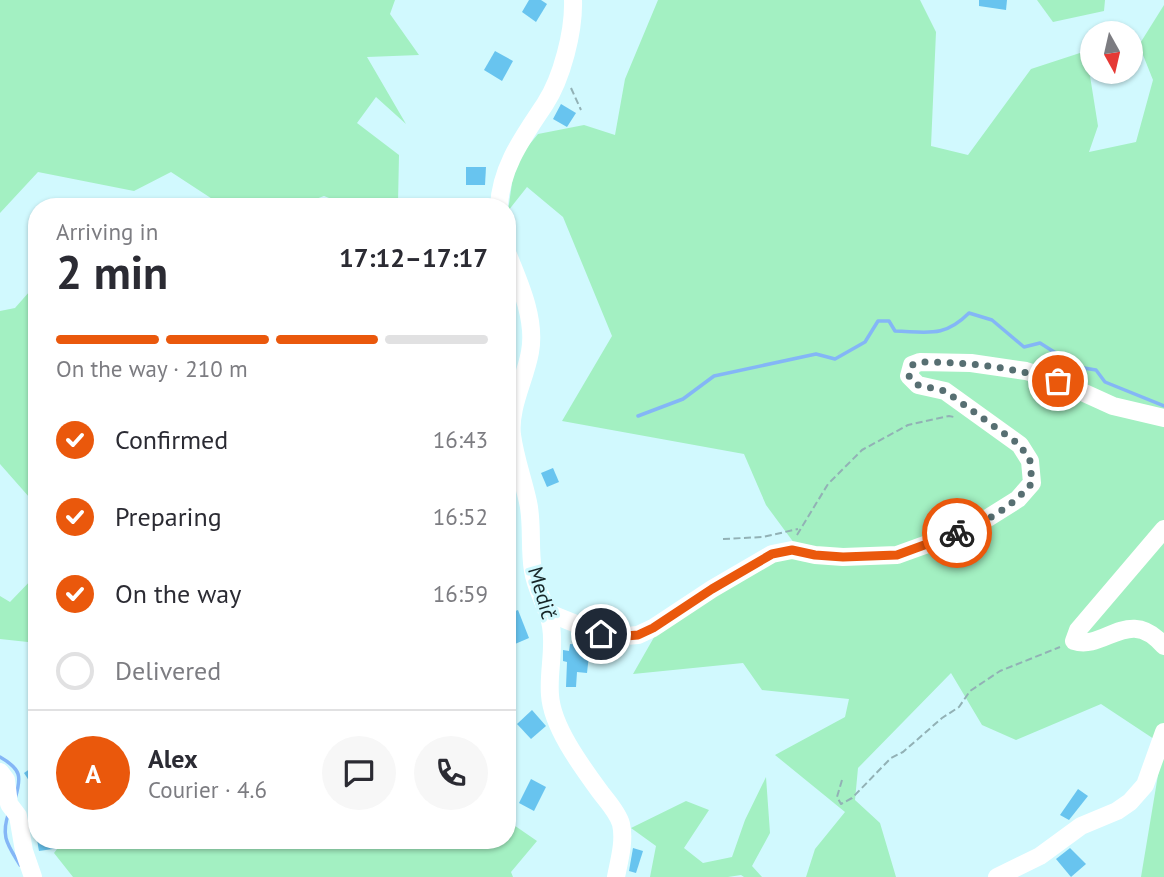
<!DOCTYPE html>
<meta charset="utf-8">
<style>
:root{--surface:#fff;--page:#f7f7f7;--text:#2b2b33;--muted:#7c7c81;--line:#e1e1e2;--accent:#ea580c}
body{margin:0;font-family:"PT Sans",sans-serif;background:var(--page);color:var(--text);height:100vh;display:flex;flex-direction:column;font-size:26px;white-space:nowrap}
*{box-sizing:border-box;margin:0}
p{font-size:23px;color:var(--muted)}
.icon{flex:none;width:38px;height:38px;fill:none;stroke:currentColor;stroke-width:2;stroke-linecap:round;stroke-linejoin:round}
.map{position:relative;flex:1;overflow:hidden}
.drawer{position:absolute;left:28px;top:198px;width:488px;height:651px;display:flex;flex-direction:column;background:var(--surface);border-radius:28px;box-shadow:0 2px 5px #0004}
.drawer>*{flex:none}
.needle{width:46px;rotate:172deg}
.tools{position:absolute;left:1080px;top:21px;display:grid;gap:14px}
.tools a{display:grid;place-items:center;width:63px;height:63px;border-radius:50%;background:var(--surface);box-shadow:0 2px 5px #0004;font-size:35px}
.pin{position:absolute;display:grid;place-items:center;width:60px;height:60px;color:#fff;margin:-30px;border:4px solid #fff;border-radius:50%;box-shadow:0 2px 7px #0007}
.courier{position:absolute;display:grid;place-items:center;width:70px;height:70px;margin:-35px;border:5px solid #ea580c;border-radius:50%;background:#fff;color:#222;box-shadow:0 2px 9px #0007}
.overview em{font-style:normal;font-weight:700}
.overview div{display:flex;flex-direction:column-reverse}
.overview{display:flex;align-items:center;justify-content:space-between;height:119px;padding:0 28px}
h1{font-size:46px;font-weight:700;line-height:52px}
.bar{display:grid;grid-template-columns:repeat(4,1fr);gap:10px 7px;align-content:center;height:84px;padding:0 28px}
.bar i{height:9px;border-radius:5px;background:var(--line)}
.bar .on{background:var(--accent)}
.bar p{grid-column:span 4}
.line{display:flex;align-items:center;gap:18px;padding:0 28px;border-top:2px solid var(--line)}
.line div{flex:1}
.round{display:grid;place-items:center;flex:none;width:74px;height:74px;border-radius:37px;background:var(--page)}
ol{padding:0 28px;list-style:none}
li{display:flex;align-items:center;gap:21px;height:77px}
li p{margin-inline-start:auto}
li .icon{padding:7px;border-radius:50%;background:var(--accent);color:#fff;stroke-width:4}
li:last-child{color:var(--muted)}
li i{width:38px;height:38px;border:4px solid var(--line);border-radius:50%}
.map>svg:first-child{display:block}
.green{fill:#a3f0c2}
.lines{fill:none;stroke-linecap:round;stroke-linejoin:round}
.stream{stroke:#84b6f6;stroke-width:3.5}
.building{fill:#68c4ef}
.path{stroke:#92b1b5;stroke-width:2;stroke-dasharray:7 3.5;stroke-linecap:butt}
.minor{stroke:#fff;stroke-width:18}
.done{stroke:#576f72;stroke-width:7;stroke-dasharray:0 12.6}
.route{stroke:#ea580c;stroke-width:9}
.labels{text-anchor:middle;stroke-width:6;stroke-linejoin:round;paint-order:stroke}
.street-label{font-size:21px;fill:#162527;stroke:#d1f9fe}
</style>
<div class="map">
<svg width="1164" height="877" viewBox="0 0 1164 877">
<rect width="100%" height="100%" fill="#d1f9fe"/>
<g class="green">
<polygon points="0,0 395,0 390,14 419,55 367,57 406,124 376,97 357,123 399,155 398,203 403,206 349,206 324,196 297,206 265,206 258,199 237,206 223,206 171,172 134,191 38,172 0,213"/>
<polygon points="658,0 920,0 936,32 931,146 968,155 1031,69 1086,51 1098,126 1089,152 1136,142 1153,80 1139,45 1164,5 1164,877 1141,877 1163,745 1101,704 1016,740 982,725 951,673 858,768 855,800 880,823 896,877 806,877 815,849 845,812 775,755 845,717 849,699 762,690 743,663 633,674 657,632 797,547 766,505 744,454 562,421 612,336 563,217 527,187 508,211 515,162 538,134 584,125 615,135 625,79"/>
<polygon points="1037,0 1105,0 1104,11 1053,22"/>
<polygon points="37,283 37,506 0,464 0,311 15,308"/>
<polygon points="35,576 37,576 37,643 0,639 0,596 10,602"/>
<polygon points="766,777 770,833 752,866 762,877 744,877 741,875 728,877 650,877 656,846 631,828 686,801 709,810 684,848 703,863 732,857 745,820"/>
<polygon points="508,821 537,841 511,872 513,877 73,877 54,853 64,840 508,840"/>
</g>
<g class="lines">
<g class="stream">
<path d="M 638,416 L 683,399 L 714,376 L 816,354 L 835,359 L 865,342 L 878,321 L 889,321 L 895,331 C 928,332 944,338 969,313 L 992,320 L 1024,347 L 1040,343 L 1078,367 L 1096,370 L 1105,382 L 1164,406"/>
<path d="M 0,757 C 21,769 22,776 15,799"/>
<path d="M 9,812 C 0,837 8,845 20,865"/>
</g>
</g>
<g class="building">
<polygon points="529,0 541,0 547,4 536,22 522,12"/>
<polygon points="979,0 1007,0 1006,10 979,6"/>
<polygon points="495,51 513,61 502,81 484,70"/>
<polygon points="561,104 576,113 567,127 553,119"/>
<polygon points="466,167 486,167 485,185 466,185"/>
<polygon points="553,468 559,482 547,487 541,473"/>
<polygon points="518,610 529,638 508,647 508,614"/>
<polygon points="570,644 590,646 587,673 577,672 576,687 566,687 567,662 563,661 563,650 569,651"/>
<polygon points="532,710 546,726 531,739 517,724"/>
<polygon points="37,764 37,793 24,773"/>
<polygon points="531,779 546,787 534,811 519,803"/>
<polygon points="1078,789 1088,796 1069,820 1060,815"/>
<polygon points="37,840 73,840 73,846 39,851"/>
<polygon points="633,848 643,851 636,873 629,871"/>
<polygon points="1070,848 1086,864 1071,877 1056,859"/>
</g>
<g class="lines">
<g class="path">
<polyline points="571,88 581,110"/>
<polyline points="797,535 828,484 862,450 908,425 949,416 954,417"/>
<polyline points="723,539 763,537 798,529"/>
<polyline points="842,780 837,797 841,804 852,798 891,758 903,752 942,718 959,707 970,691 1000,671 1060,647"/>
</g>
<g class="minor">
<path d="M 499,206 C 501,166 524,136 545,104 C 562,78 574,31 573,0"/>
<path d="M 508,255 C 520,284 536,320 530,352 C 525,380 509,407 512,435 C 515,458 523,479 528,502 C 533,524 529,548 533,571 C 536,591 548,607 551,626 C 555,649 548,672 550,695 C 552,727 582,767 601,793 C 608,802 618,813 621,824 C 625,841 619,861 616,877"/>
<path d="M 1164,529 L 1078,630 L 1074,641 C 1105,651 1129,605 1164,646"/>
<polyline points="549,613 601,634 626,636 638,635 653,628 712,589 772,554 792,550 815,555 843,557 897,555 972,528 1018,499 1032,483 1030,461 1020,445 945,391 918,385 909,376 912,365 920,362 971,363 1026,371 1058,381 1113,406 1164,418"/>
<polyline points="0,772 6,780 9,804 18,816 24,851 33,877"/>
<polyline points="997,877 1040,856 1081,826 1117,811 1130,802 1145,785 1164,732"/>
</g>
</g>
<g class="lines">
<path class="done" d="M 957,533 C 985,523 1013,506 1032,483 L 1030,461 L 1020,445 L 945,391 L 918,385 L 909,376 L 912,365 L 920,362 C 967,362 1012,367 1058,381"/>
<polyline class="route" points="601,634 626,636 638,635 653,628 712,589 772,554 792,550 815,555 843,557 897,555 957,533"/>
</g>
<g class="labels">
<g class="street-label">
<text transform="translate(542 593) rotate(74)" y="7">Medič</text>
</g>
</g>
</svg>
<div class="tools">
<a><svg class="needle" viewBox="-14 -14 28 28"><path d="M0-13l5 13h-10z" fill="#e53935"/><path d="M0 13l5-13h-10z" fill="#7c7c81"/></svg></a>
</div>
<div class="pin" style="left:1058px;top:381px;background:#ea580c"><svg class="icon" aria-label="bag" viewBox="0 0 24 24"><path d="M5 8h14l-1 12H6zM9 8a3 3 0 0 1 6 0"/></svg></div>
<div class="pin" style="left:601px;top:634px;background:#1f2937"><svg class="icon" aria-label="home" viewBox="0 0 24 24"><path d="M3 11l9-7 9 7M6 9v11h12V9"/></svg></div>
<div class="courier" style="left:957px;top:533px"><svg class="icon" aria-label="bike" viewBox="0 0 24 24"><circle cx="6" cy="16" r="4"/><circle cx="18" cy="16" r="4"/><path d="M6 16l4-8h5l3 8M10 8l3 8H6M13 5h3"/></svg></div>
<section class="drawer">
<div class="overview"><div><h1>2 min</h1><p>Arriving in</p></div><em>17:12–17:17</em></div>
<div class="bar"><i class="on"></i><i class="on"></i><i class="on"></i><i></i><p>On the way · 210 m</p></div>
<ol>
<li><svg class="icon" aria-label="check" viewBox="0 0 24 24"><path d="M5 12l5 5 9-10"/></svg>Confirmed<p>16:43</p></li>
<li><svg class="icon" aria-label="check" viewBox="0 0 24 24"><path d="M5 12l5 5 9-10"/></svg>Preparing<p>16:52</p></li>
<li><svg class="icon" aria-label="check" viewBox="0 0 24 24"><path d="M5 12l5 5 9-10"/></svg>On the way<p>16:59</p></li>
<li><i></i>Delivered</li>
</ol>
<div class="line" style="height:126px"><b class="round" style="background:var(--accent);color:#fff">A</b><div><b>Alex</b><p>Courier · 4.6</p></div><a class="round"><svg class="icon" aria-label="chat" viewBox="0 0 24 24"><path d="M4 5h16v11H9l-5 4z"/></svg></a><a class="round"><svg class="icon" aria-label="phone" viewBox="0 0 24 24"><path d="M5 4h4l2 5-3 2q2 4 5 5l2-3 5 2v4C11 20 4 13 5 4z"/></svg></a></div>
</section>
</div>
